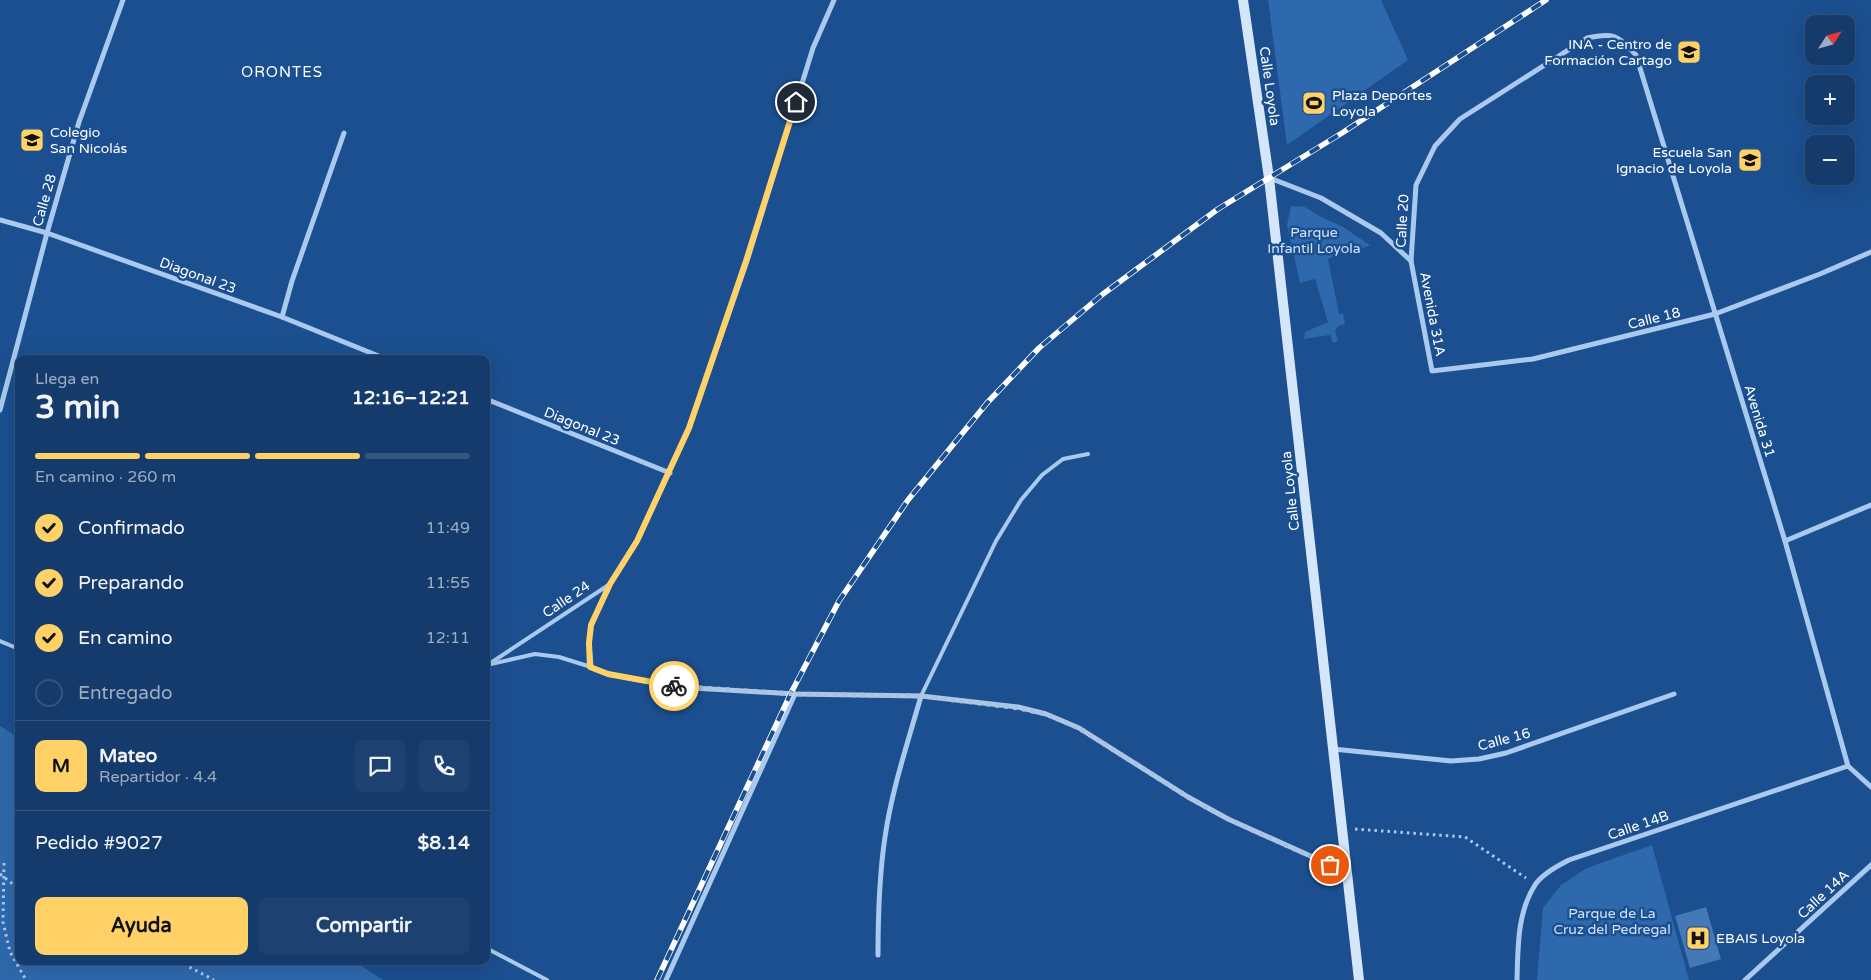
<!DOCTYPE html>
<html lang="es">
<meta charset="utf-8">
<style>
:root{--surface:#143b6b;--page:#1d4271;--text:#f1f3f6;--muted:#9dadc1;--line:#33557e;--accent:#ffd166}
body{margin:0;font-family:"Varela Round",sans-serif;background:var(--page);color:var(--text);height:100vh;display:flex;flex-direction:column;font-size:19px;white-space:nowrap}
*{box-sizing:border-box;margin:0}
p{font-size:16px;color:var(--muted)}
.icon{flex:none;width:28px;height:28px;fill:none;stroke:currentColor;stroke-width:2;stroke-linecap:round;stroke-linejoin:round}
.map{position:relative;flex:1;overflow:hidden}
.side{position:absolute;left:15px;top:355px;width:475px;height:610px;display:flex;flex-direction:column;background:var(--surface);border-radius:10px;box-shadow:0 5px 20px #0002,0 0 0 1px var(--line)}
.side>*{flex:none}
.needle{width:32px;rotate:54deg}
.buttons{position:absolute;left:1805px;top:15px;display:grid;gap:10px}
.buttons a{display:grid;place-items:center;width:50px;height:50px;border-radius:10px;background:var(--surface);box-shadow:0 5px 20px #0002,0 0 0 1px var(--line);font-size:25px}
.pin{position:absolute;display:grid;place-items:center;width:42px;height:42px;color:#fff;margin:-21px;border:2px solid #fff;border-radius:50%;box-shadow:0 1px 5px #0007}
.courier{position:absolute;display:grid;place-items:center;width:50px;height:50px;margin:-25px;border:4px solid #ffd166;border-radius:50%;background:#fff;color:#222;box-shadow:0 1px 6px #0007}
.summary em{font-style:normal;font-weight:700}
.summary div{display:flex;flex-direction:column-reverse}
.summary{display:flex;align-items:center;justify-content:space-between;height:85px;padding:0 20px}
h1{font-size:32px;font-weight:700;line-height:38px}
.bar{display:grid;grid-template-columns:repeat(4,1fr);gap:8px 5px;align-content:center;height:60px;padding:0 20px}
.bar i{height:6px;border-radius:4px;background:var(--line)}
.bar .current{background:var(--accent)}
.bar p{grid-column:span 4}
.line{display:flex;align-items:center;gap:12px;padding:0 20px;border-top:1px solid var(--line)}
.line div{flex:1}
.round{display:grid;place-items:center;flex:none;width:52px;height:52px;border-radius:10px;background:var(--page)}
ol{padding:0 20px;list-style:none}
li{display:flex;align-items:center;gap:15px;height:55px}
li p{margin-inline-start:auto}
li .icon{padding:5px;border-radius:50%;background:var(--accent);color:#111;stroke-width:4}
li:last-child{color:var(--muted)}
li i{width:28px;height:28px;border:2px solid var(--line);border-radius:50%}
.action{display:flex;gap:10px;margin-top:auto;padding:10px 20px}
.action a{flex:1;height:58px;border-radius:10px;background:var(--accent);color:#111;font-size:20px;font-weight:700;line-height:58px;text-align:center}
.action a+a{background:var(--page);color:var(--text)}
.map>svg:first-child{display:block}
.green{fill:#2e69ad}
.building{fill:#4478b7}
.lines{fill:none;stroke-linecap:round;stroke-linejoin:round}
.path{stroke:#a9c9ee;stroke-width:3;stroke-dasharray:2.5 4;stroke-linecap:butt}
.service{stroke:#a9c9ee;stroke-width:4}
.minor{stroke:#a9c9ee;stroke-width:5}
.secondary{stroke:#d6e6fa;stroke-width:10}
.rail-casing{stroke:#fff;stroke-width:5.5}
.rail{stroke:#1b4f8f;stroke-width:4;stroke-dasharray:11;stroke-linecap:butt}
.done{stroke:#afc1d8;stroke-width:5;stroke-dasharray:0 9}
.route{stroke:#ffd166;stroke-width:6}
.labels{text-anchor:middle;stroke-width:5;stroke-linejoin:round;paint-order:stroke}
.poi-label{font-size:14px;fill:#fff;stroke:#1b4f8f;text-anchor:start}
.street-label{font-size:14px;fill:#fff;stroke:#1b4f8f}
.park-label{font-size:14px;fill:#cfe3fa;stroke:#1b4f8f}
.neighbourhood-label{font-size:15px;letter-spacing:1px;fill:#fff;stroke:#1b4f8f}
</style>
<div class="map">
<svg width="1871" height="980" viewBox="0 0 1871 980">
<rect width="100%" height="100%" fill="#1b4f8f"/>
<g class="green">
<polygon points="1268,0 1381,0 1408,60 1287,145"/>
<path d="M 1291,206 L 1305,207 L 1321,217 L 1343,227 L 1370,245 C 1357,252 1341,251 1328,259 L 1339,314 L 1343,313 L 1345,324 L 1338,326 L 1335,331 L 1338,341 L 1333,343 L 1330,335 L 1304,339 L 1305,332 L 1328,322 L 1315,279 L 1300,283 L 1287,225 Z"/>
<polygon points="0,726 19,738 19,961 354,961 383,980 0,980"/>
<polygon points="1652,845 1689,980 1537,980 1543,908 1561,885 1587,868"/>
</g>
<polygon class="building" points="1706,907 1721,959 1690,968 1675,916"/>
<g class="lines">
<g class="path">
<polyline points="1355,829 1465,837 1526,878"/>
<polyline points="4,863 3,922 10,952 26,980"/>
<polyline points="0,874 19,889"/>
<polyline points="178,961 214,980"/>
</g>
<g class="service">
<polyline points="0,641 19,649"/>
<polyline points="491,664 535,654 559,657 591,667"/>
<polyline points="486,666 610,584"/>
<polyline points="921,696 996,541 1021,500 1042,475 1063,459 1088,454"/>
<polyline points="486,948 547,980"/>
</g>
<g class="minor">
<polyline points="834,0 813,48 747,261 689,428 637,541 610,584 591,625 589,643 591,667 608,674 677,687 795,694 921,696 1018,707 1046,714 1079,728 1188,797 1228,819 1346,872"/>
<path d="M 1270,178 L 1321,198 L 1381,233 L 1411,261 L 1416,185 L 1435,146 L 1460,119 L 1587,38 C 1613,32 1618,35 1636,55 L 1785,541 L 1848,766 L 1871,787"/>
<polyline points="0,220 47,233 282,317 386,359"/>
<polyline points="1411,261 1432,371 1533,359 1715,314 1820,274 1871,252"/>
<polyline points="282,317 292,281 344,133"/>
<polyline points="486,399 670,473"/>
<polyline points="0,410 47,233 79,122 123,0"/>
<polyline points="1785,541 1871,505"/>
<polyline points="1333,749 1451,761 1479,759 1506,753 1674,694"/>
<path d="M 878,955 C 878,916 879,877 885,837 C 892,789 908,742 921,696"/>
<polyline points="666,980 795,694"/>
<path d="M 1517,980 C 1518,948 1517,913 1535,885 C 1542,874 1557,866 1569,860 L 1848,766"/>
<polyline points="1745,980 1871,865"/>
</g>
<polyline class="secondary" points="1243,0 1269,178 1359,980"/>
<g class="rail-casing">
<polyline id="rail" points="657,980 791,693 839,601 908,500 987,403 1039,348 1103,294 1218,209 1342,133 1546,0"/>
</g>
<use href="#rail" class="rail"/>
</g>
<g class="lines">
<polyline class="done" points="674,686 795,694 921,696 1018,708 1046,714 1079,728 1188,797 1228,819 1330,865"/>
<polyline class="route" points="674,686 608,674 590,667 589,643 591,625 610,584 637,541 689,428 746,261 796,102"/>
</g>
<defs>
<g id="university-square" transform="scale(1.25)"><rect x="-9" y="-9" width="18" height="18" rx="4" fill="#ffd166" stroke="#1b4f8f"/><path d="M0-5L7-2L0 1L-7-2ZM-4 1L0 2.5L4 1V4Q0 6-4 4Z" fill="#111"/></g>
<g id="stadium-square" transform="scale(1.25)"><rect x="-9" y="-9" width="18" height="18" rx="4" fill="#ffd166" stroke="#1b4f8f"/><path d="M0-5a6.5 5 0 1 0 0 10a6.5 5 0 1 0 0-10ZM-3.5-1.8h7v3.6h-7Z" fill="#111"/></g>
<g id="school-square" transform="scale(1.25)"><rect x="-9" y="-9" width="18" height="18" rx="4" fill="#ffd166" stroke="#1b4f8f"/><path d="M0-5L7-2L0 1L-7-2ZM-4 1L0 2.5L4 1V4Q0 6-4 4Z" fill="#111"/></g>
<g id="hospital-square" transform="scale(1.25)"><rect x="-9" y="-9" width="18" height="18" rx="4" fill="#ffd166" stroke="#1b4f8f"/><path d="M-5-5h3v3.5h4V-5h3V5h-3V1.5h-4V5h-3Z" fill="#111"/></g>
</defs>
<g fill-rule="evenodd">
<use href="#university-square" x="1689" y="52"/>
<use href="#stadium-square" x="1314" y="103"/>
<use href="#school-square" x="32" y="140"/>
<use href="#school-square" x="1750" y="160"/>
<use href="#hospital-square" x="1698" y="938"/>
</g>
<g class="labels">
<g class="poi-label">
<text x="1672" y="49" text-anchor="end">INA - Centro de<tspan x="1672" dy="16">Formación Cartago</tspan></text>
<text x="1332" y="100">Plaza Deportes<tspan x="1332" dy="16">Loyola</tspan></text>
<text x="50" y="137">Colegio<tspan x="50" dy="16">San Nicolás</tspan></text>
<text x="1732" y="157" text-anchor="end">Escuela San<tspan x="1732" dy="16">Ignacio de Loyola</tspan></text>
<text x="1716" y="943">EBAIS Loyola</text>
</g>
<g class="street-label">
<text transform="translate(1270 86) rotate(82)" y="5">Calle Loyola</text>
<text transform="translate(44 200) rotate(-74)" y="5">Calle 28</text>
<text transform="translate(1402 221) rotate(-87)" y="5">Calle 20</text>
<text transform="translate(198 275) rotate(20)" y="5">Diagonal 23</text>
<text transform="translate(1433 314) rotate(79)" y="5">Avenida 31A</text>
<text transform="translate(1654 318) rotate(-14)" y="5">Calle 18</text>
<text transform="translate(1760 421) rotate(73)" y="5">Avenida 31</text>
<text transform="translate(582 426) rotate(22)" y="5">Diagonal 23</text>
<text transform="translate(1290 491) rotate(-96)" y="5">Calle Loyola</text>
<text transform="translate(566 599) rotate(-34)" y="5">Calle 24</text>
<text transform="translate(1504 739) rotate(-15)" y="5">Calle 16</text>
<text transform="translate(1638 825) rotate(-19)" y="5">Calle 14B</text>
<text transform="translate(1823 894) rotate(-43)" y="5">Calle 14A</text>
</g>
<g class="park-label">
<text x="1314" y="237">Parque<tspan x="1314" dy="16">Infantil Loyola</tspan></text>
<text x="1612" y="918">Parque de La<tspan x="1612" dy="16">Cruz del Pedregal</tspan></text>
</g>
<g class="neighbourhood-label">
<text x="282" y="77">ORONTES</text>
</g>
</g>
</svg>
<div class="buttons">
<a><svg class="needle" viewBox="-14 -14 28 28"><path d="M0-13l5 13h-10z" fill="#e53935"/><path d="M0 13l5-13h-10z" fill="#9dadc1"/></svg></a>
<a>+</a>
<a>−</a>
</div>
<div class="pin" style="left:1330px;top:865px;background:#ea580c"><svg class="icon" aria-label="bag" viewBox="0 0 24 24"><path d="M5 8h14l-1 12H6zM9 8a3 3 0 0 1 6 0"/></svg></div>
<div class="pin" style="left:796px;top:102px;background:#1f2937"><svg class="icon" aria-label="home" viewBox="0 0 24 24"><path d="M3 11l9-7 9 7M6 9v11h12V9"/></svg></div>
<div class="courier" style="left:674px;top:686px"><svg class="icon" aria-label="bike" viewBox="0 0 24 24"><circle cx="6" cy="16" r="4"/><circle cx="18" cy="16" r="4"/><path d="M6 16l4-8h5l3 8M10 8l3 8H6M13 5h3"/></svg></div>
<section class="side">
<div class="summary"><div><h1>3 min</h1><p>Llega en</p></div><em>12:16–12:21</em></div>
<div class="bar"><i class="current"></i><i class="current"></i><i class="current"></i><i></i><p>En camino · 260 m</p></div>
<ol>
<li><svg class="icon" aria-label="check" viewBox="0 0 24 24"><path d="M5 12l5 5 9-10"/></svg>Confirmado<p>11:49</p></li>
<li><svg class="icon" aria-label="check" viewBox="0 0 24 24"><path d="M5 12l5 5 9-10"/></svg>Preparando<p>11:55</p></li>
<li><svg class="icon" aria-label="check" viewBox="0 0 24 24"><path d="M5 12l5 5 9-10"/></svg>En camino<p>12:11</p></li>
<li><i></i>Entregado</li>
</ol>
<div class="line" style="height:90px"><b class="round" style="background:var(--accent);color:#111">M</b><div><b>Mateo</b><p>Repartidor · 4.4</p></div><a class="round"><svg class="icon" aria-label="chat" viewBox="0 0 24 24"><path d="M4 5h16v11H9l-5 4z"/></svg></a><a class="round"><svg class="icon" aria-label="phone" viewBox="0 0 24 24"><path d="M5 4h4l2 5-3 2q2 4 5 5l2-3 5 2v4C11 20 4 13 5 4z"/></svg></a></div>
<div class="line" style="height:65px"><div>Pedido #9027</div><b>$8.14</b></div>
<div class="action"><a>Ayuda</a><a>Compartir</a></div>
</section>
</div>
